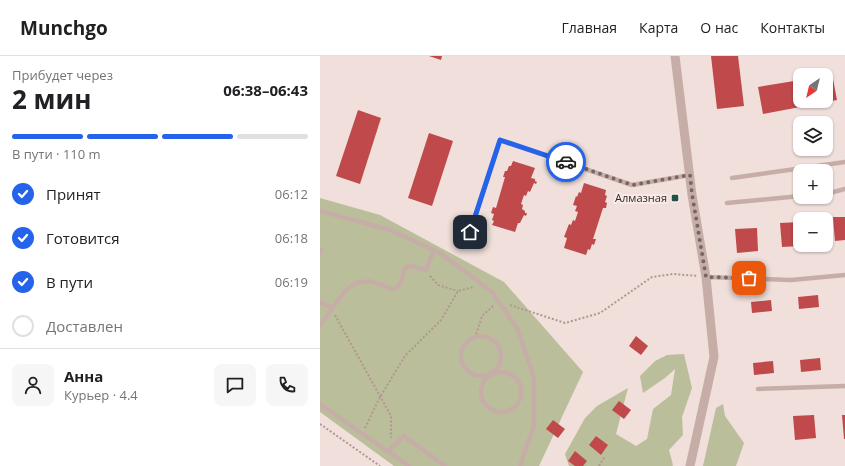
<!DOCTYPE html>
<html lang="ru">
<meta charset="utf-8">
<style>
:root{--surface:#fff;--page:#f6f6f6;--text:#202124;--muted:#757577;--line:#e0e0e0;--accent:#2563eb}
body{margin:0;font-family:"Open Sans",sans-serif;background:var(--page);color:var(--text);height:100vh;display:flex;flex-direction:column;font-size:15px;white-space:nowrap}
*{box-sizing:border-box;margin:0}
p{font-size:13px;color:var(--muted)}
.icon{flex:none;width:22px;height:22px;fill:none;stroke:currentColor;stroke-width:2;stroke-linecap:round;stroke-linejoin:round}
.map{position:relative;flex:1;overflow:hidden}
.panel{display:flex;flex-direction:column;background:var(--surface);width:320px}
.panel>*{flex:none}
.needle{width:26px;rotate:215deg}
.fabs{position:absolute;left:473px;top:12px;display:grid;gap:8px}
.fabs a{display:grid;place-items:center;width:40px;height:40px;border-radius:8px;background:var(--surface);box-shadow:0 1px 3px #0004;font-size:20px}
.pin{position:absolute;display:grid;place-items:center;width:34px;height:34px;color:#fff;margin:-17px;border-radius:8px;box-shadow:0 2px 6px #0006}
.courier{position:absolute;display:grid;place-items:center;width:40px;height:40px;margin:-20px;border:3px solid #2563eb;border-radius:50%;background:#fff;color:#222;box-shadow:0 1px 5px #0007}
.head em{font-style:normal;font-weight:700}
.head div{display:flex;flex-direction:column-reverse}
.head{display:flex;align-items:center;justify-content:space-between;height:68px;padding:0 12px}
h1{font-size:26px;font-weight:700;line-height:30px}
.bar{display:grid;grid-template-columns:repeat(4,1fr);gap:6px 4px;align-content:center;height:48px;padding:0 12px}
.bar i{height:5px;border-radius:3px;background:var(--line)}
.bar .selected{background:var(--accent)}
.bar p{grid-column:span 4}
.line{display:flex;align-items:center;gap:10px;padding:0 12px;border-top:1px solid var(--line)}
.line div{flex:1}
.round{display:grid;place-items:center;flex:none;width:42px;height:42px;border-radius:8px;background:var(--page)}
ol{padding:0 12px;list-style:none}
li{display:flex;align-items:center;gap:12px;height:44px}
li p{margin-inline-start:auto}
li .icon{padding:4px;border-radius:50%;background:var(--accent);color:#fff;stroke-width:4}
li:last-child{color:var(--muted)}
li i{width:22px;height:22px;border:2px solid var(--line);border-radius:50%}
header{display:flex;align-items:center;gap:24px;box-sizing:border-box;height:56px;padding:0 20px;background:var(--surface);border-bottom:1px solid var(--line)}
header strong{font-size:19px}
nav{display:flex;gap:22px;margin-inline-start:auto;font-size:14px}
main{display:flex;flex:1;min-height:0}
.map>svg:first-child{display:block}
.green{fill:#bbbe9b}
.building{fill:#bf494b}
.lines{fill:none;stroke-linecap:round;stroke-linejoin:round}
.path{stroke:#b29691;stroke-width:2;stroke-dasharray:2 2;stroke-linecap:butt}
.service{stroke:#c7ada7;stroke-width:4.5}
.minor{stroke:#c7ada7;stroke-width:9}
.done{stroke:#766766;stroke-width:4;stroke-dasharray:0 7.2}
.route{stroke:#2563eb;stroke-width:5}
.poi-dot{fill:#1f5248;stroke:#f8ebe6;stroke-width:1.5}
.labels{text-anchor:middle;stroke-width:4;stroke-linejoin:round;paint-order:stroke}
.poi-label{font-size:11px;fill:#342727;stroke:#f8ebe6;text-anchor:end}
</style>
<header>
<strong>Munchgo</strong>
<nav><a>Главная</a><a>Карта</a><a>О нас</a><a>Контакты</a></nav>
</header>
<main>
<section class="panel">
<div class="head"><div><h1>2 мин</h1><p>Прибудет через</p></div><em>06:38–06:43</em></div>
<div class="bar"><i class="selected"></i><i class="selected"></i><i class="selected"></i><i></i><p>В пути · 110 m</p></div>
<ol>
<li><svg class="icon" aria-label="check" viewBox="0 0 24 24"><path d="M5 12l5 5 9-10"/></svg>Принят<p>06:12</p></li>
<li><svg class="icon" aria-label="check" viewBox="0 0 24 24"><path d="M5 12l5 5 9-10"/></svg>Готовится<p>06:18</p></li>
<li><svg class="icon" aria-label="check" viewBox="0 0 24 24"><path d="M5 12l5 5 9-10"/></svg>В пути<p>06:19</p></li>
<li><i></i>Доставлен</li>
</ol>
<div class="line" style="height:72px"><a class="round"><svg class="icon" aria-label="person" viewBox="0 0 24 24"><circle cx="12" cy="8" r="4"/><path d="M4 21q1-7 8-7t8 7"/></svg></a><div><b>Анна</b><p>Курьер · 4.4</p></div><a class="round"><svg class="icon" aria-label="chat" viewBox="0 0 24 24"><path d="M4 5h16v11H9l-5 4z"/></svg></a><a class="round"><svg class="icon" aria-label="phone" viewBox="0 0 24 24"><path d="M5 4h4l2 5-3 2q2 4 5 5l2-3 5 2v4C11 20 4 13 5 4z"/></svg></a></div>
</section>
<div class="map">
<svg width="525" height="410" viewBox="0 0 525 410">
<rect width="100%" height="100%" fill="#f0dfda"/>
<g class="green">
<polygon points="0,142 60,159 184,226 263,316 219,410 74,410 0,356"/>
<polygon points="364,298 372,332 362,361 363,379 349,394 353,409 352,410 249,410 245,398 265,362 277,350 308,332 296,378 316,390 327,383 333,353 351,339 355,313 345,322 323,337 320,320 335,305 347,299"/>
<polygon points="403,348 405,360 424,387 416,410 383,410 396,352"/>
</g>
<g class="building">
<polygon points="109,0 122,0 121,4"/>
<polygon points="391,0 418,0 424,50 397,53"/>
<polygon points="512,18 517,44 443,58 438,31 480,24 480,45 506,45 506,19"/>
<polygon points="38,54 61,62 40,128 16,120"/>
<polygon points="109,77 133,85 112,150 88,142"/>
<polygon points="193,105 215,112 211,122 215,123 215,125 217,126 216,128 214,127 210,136 208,135 206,140 204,139 201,148 203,149 202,153 205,155 205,157 207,157 206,160 204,159 200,167 198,167 195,176 172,169 174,165 172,164 174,158 171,157 173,151 176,152 185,121 183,121 185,115 187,115 189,110 191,110"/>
<polygon points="264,127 286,134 285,139 287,140 285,146 287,147 286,152 283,152 273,183 276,183 274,189 272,188 270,194 268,193 266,199 244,192 247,182 244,181 249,168 251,169 253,164 255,165 258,156 255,155 257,150 253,149 256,140 257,141 259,136 261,137"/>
<polygon points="513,161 525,161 525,184 515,185"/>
<polygon points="480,166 480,190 462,191 460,167"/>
<polygon points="437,172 438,195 417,197 415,173"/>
<polygon points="498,239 499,251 479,253 478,241"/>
<polygon points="451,244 452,255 432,257 431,246"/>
<polygon points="316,280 328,290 321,299 309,290"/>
<polygon points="500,302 501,314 481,316 480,304"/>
<polygon points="453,305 454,317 434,319 433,307"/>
<polygon points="299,345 311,354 304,363 292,354"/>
<polygon points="494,359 496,382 475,384 473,360"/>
<polygon points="522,359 525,359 525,383 524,383"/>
<polygon points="233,364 245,373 238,382 226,373"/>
<polygon points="276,380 288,389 281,399 269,389"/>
<polygon points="255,395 267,405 263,410 255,410 248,405"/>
</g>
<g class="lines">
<g class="path">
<polyline points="110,220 118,229 138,235"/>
<polyline points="190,249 245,267 280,257 332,221 353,218 378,220"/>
<polyline points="15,259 71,360 71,382"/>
<polyline points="155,282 162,260 174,249"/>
<polyline points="0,368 60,410"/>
<polyline points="45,372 60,341 85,300 121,264 138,235 154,231"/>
<polyline points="279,410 285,400"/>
</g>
<g class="service">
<polyline points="412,122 525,106"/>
<polyline points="506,138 525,133"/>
<polyline points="407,147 480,140"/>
<polyline points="0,155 70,174 120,197 171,235 197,272 214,321 214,369 200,410"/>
<polyline points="150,176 180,84 312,129 370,119"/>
<polyline points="0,197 2,194"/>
<polyline points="386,221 471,224 525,219"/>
<polyline points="0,246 12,252"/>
<polyline points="0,269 25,235 36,227 49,225 59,228 72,233 78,231 82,224 84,214 87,211 92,210 106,214 114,194"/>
<circle cx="161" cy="300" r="20"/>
<circle cx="181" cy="336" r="20"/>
<polyline points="438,333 525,330"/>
<polyline points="0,348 89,410"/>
<polyline points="68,395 84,380 125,410"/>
</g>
<polyline class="minor" points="355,0 372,139 386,221 394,301 370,410"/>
</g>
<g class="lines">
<polyline class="done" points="246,106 312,129 370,119 372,138 386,221 429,222"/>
<polyline class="route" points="150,176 180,84 246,106"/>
</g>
<rect class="poi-dot" x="351" y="138" width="8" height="8" rx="2"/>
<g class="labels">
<g class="poi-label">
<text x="347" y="146">Алмазная</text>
</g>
</g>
</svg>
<div class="fabs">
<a><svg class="needle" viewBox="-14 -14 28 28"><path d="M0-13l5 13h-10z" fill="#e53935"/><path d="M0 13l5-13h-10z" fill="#757577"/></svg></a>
<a><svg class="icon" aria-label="layers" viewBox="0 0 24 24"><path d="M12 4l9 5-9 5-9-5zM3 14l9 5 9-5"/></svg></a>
<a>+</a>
<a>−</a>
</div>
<div class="pin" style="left:429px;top:222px;background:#ea580c"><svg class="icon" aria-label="bag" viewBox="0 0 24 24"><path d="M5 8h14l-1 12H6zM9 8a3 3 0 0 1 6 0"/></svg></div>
<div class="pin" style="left:150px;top:176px;background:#1f2937"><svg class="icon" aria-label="home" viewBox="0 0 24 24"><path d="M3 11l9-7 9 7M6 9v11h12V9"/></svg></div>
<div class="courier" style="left:246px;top:106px"><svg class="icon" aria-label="car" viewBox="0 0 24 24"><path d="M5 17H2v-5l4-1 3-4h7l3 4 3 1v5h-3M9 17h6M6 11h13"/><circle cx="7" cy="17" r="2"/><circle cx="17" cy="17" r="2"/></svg></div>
</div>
</main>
